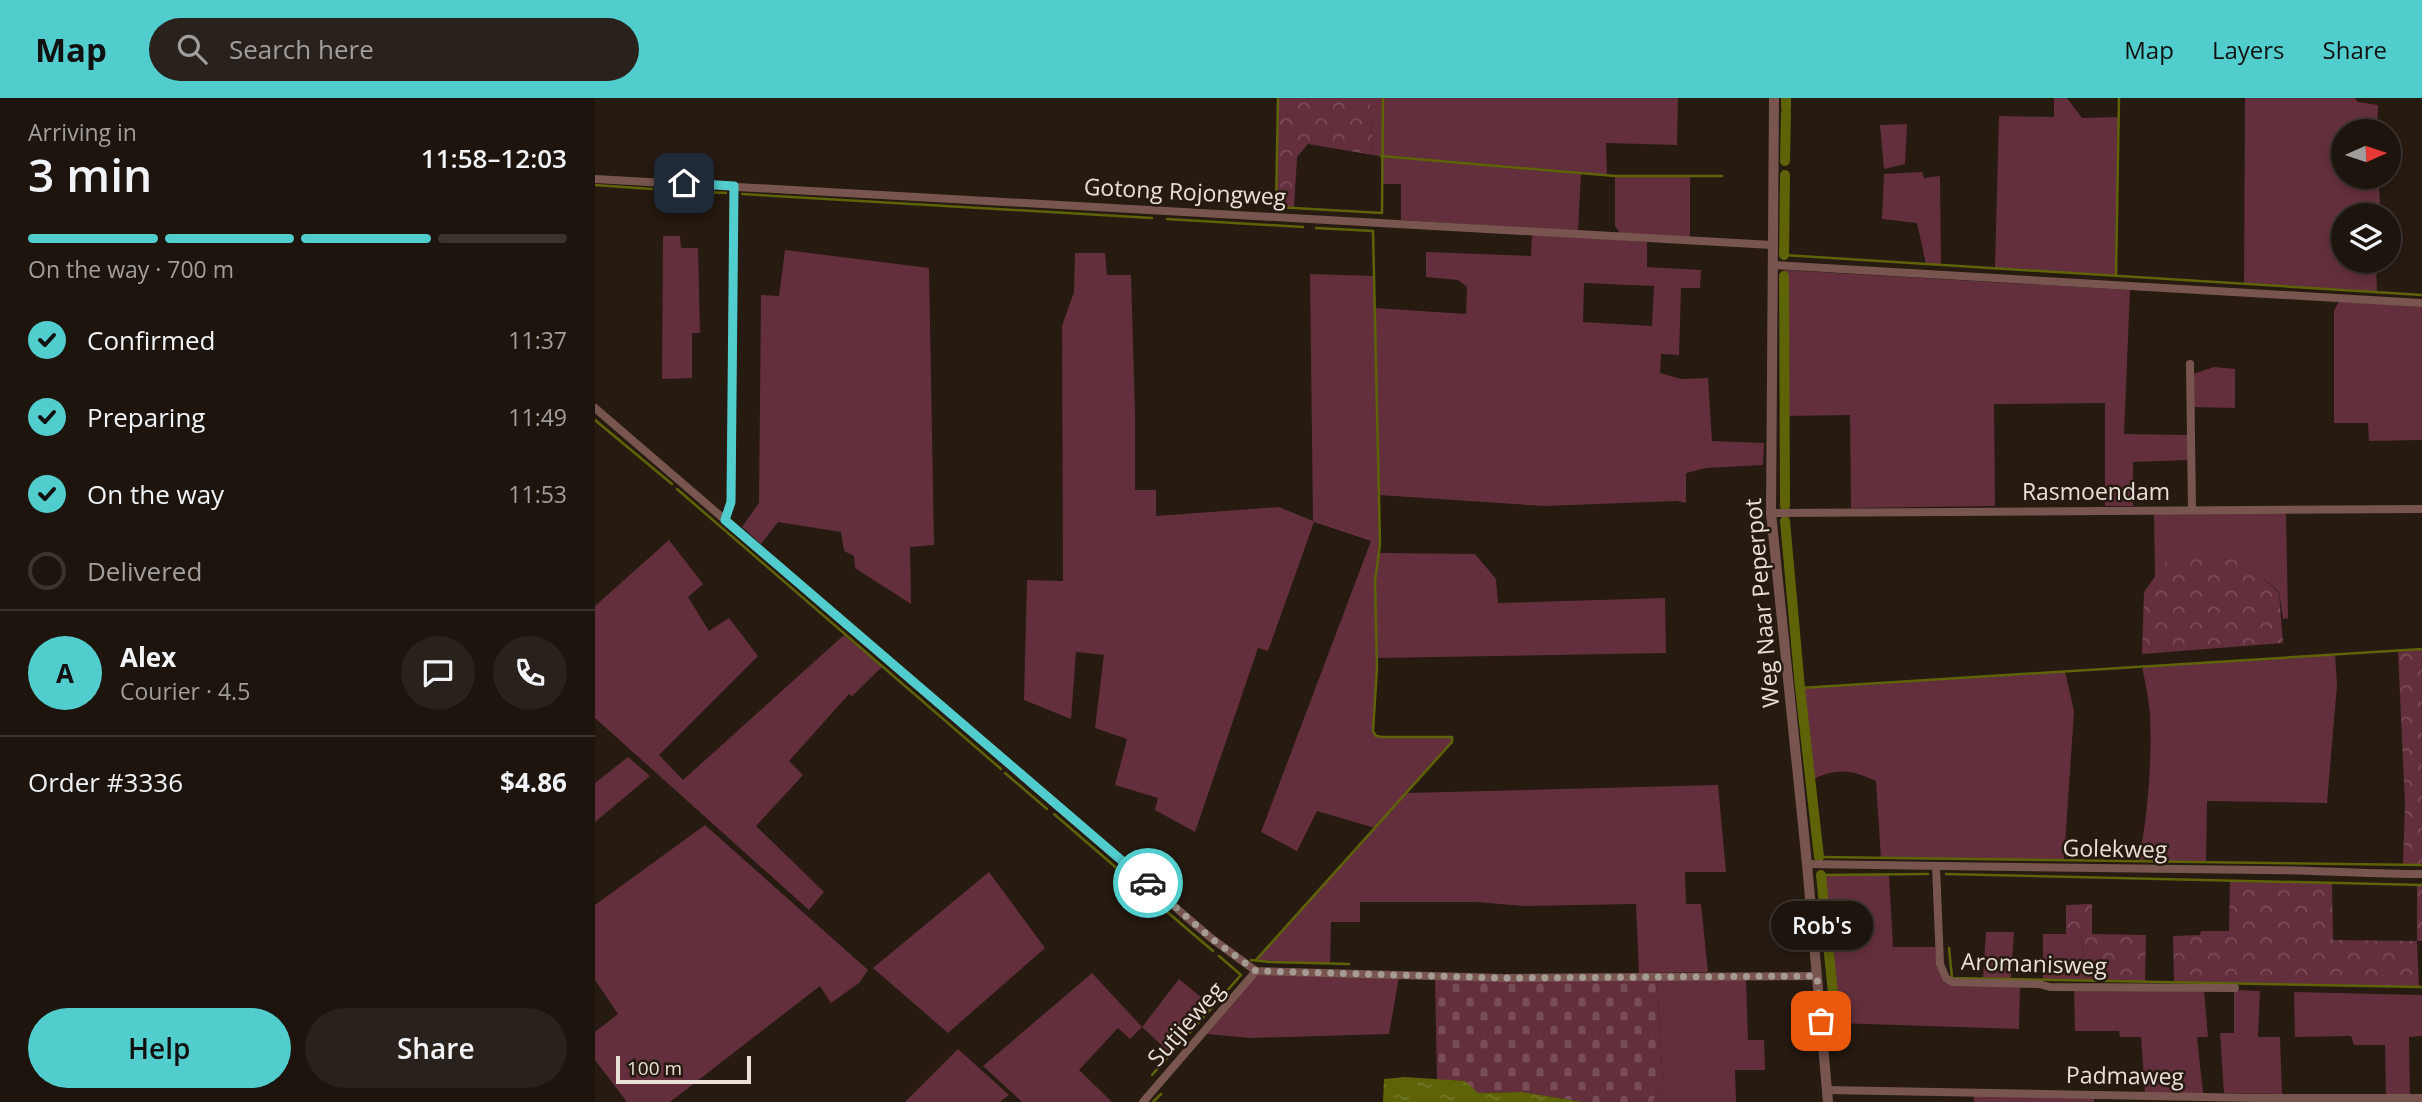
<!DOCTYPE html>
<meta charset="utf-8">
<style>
:root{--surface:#1c140d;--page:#29211b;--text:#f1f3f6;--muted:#a09e9d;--line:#3a332e;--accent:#52cdcd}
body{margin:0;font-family:"Open Sans",sans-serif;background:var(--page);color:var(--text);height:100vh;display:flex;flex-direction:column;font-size:26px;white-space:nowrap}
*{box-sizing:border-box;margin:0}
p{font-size:23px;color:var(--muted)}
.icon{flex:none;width:38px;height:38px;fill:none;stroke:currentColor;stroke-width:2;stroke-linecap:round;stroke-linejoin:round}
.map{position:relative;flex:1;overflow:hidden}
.panel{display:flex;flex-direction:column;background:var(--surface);width:595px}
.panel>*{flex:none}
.needle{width:46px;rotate:87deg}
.buttons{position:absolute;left:1736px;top:21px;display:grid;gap:14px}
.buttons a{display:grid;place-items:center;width:70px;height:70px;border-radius:50%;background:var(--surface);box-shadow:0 4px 10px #0003,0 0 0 2px var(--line);font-size:35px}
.scale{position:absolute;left:21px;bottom:18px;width:135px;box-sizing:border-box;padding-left:7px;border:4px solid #e9e0da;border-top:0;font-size:19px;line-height:24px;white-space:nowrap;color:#e9e0da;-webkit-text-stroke:5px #261a11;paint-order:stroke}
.pin{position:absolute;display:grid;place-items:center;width:60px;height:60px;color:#fff;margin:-30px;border-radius:14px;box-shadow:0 4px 10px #0006}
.courier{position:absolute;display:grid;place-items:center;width:70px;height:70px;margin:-35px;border:5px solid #52cdcd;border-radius:50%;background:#fff;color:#222;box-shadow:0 2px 9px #0007}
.bubble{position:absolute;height:49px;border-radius:24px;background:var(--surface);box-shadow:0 4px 10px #0003,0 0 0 2px var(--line);font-size:23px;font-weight:600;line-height:49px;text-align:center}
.summary em{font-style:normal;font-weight:600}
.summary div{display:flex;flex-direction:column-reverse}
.summary{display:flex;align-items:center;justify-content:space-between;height:119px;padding:0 28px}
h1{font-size:46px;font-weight:600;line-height:52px}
.bar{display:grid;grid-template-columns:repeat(4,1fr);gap:10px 7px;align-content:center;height:84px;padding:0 28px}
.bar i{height:9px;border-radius:5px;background:var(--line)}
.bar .current{background:var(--accent)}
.bar p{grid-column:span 4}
.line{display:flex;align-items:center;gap:18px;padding:0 28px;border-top:2px solid var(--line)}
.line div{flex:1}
.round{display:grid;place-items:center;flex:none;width:74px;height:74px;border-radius:37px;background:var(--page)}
ol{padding:0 28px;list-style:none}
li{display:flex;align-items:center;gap:21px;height:77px}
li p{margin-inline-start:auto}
li .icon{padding:7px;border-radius:50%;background:var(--accent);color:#111;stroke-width:4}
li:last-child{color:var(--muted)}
li i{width:38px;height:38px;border:4px solid var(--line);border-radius:50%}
.primary-button{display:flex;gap:14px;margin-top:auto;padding:14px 28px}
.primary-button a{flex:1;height:80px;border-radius:42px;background:var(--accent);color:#111;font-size:28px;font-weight:600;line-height:80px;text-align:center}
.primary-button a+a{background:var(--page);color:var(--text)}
header{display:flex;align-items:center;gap:42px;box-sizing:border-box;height:98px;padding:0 35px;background:var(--accent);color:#111}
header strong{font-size:33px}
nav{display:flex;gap:38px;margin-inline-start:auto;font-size:24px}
.search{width:490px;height:63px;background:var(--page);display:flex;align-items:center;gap:18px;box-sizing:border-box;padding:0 24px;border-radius:38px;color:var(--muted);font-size:26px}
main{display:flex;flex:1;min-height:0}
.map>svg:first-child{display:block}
.grass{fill:#632f3c;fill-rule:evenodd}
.forest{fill:url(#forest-crowns)}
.cemetery{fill:url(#cemetery-stones)}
.water{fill:url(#water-ripples)}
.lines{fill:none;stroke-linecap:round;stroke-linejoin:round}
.stream{stroke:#5d6306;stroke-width:2.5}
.canal{stroke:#5d6306;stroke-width:10}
.minor{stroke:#78564f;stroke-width:8}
.tertiary{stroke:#78564f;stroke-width:10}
.done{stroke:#a59b94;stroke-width:7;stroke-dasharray:0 12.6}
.route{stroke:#52cdcd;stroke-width:9}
.labels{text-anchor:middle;stroke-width:5;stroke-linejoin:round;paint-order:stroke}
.street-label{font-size:23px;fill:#e9e0da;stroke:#261a11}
</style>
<header>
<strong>Map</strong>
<div class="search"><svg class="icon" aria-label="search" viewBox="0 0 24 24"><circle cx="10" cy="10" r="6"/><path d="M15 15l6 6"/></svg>Search here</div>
<nav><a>Map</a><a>Layers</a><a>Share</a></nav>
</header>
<main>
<section class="panel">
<div class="summary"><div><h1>3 min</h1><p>Arriving in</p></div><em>11:58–12:03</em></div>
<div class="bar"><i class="current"></i><i class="current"></i><i class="current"></i><i></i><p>On the way · 700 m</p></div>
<ol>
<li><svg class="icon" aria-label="check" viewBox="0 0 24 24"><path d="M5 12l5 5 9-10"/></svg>Confirmed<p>11:37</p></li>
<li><svg class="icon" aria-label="check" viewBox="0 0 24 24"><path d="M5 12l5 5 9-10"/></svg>Preparing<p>11:49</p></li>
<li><svg class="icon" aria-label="check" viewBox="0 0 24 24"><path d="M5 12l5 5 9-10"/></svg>On the way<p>11:53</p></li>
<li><i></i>Delivered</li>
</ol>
<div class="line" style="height:126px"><b class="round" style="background:var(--accent);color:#111">A</b><div><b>Alex</b><p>Courier · 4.5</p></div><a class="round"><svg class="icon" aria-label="chat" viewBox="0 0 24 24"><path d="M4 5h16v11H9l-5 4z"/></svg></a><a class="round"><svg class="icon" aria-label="phone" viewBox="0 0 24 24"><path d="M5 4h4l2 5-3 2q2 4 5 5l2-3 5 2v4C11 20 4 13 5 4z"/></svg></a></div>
<div class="line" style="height:91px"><div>Order #3336</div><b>$4.86</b></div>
<div class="primary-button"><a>Help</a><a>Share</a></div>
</section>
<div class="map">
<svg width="1827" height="1004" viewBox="0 0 1827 1004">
<defs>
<pattern id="forest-crowns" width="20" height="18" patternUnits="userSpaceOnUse" patternTransform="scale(1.75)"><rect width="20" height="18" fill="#632f3c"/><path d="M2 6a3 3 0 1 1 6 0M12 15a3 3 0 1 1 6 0" fill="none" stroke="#794d58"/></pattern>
<pattern id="cemetery-stones" width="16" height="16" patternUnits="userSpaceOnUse" patternTransform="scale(1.75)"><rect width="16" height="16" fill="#632f3c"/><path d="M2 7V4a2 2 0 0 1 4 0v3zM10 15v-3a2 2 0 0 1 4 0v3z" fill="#794d58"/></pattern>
<pattern id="water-ripples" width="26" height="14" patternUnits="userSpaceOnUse" patternTransform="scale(1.75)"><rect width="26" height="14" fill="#5d6306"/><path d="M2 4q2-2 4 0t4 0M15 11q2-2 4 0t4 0" fill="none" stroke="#74792a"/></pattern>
</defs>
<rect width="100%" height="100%" fill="#261a11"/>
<g class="grass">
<polygon points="775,0 1083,0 1082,47 1011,45 1012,77 986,75 983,133 806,122 806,86 786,86 786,58 778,57"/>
<polygon points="1459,0 1472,0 1487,20 1524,19 1521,177 1400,170 1404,18 1459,19"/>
<polygon points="1650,0 1760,0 1763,4 1783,7 1782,33 1748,33 1748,79 1783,79 1786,117 1748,117 1748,163 1781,163 1782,194 1649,186"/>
<polygon points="1312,26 1310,66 1289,71 1285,27"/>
<polygon points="1327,74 1329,80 1345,78 1346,167 1331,166 1322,125 1287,121 1289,76"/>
<polygon points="1020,78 1095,78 1095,141 1025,135 1020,128"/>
<path d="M 937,136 L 1052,144 L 1052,169 L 1106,172 L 1105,190 L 1086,190 L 1084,257 L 1066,256 L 1065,275 L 1086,281 L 1113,280 L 1117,343 L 1169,345 L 1168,367 L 1111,370 L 1091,375 L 1091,405 L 1082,403 L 949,408 L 784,397 L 784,455 L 880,456 L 901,481 L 903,505 L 1070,500 L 1071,555 L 782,560 L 778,633 L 781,638 L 787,639 L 857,639 L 857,644 L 812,695 L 1123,687 L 1131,774 L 1090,774 L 1091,806 L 1106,806 L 1113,874 L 1044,875 L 1041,806 L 929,808 L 882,804 L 765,804 L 765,824 L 736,824 L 735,866 L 661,862 L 780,730 L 722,713 L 702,753 L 666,734 L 776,443 L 719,424 L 673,553 L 663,550 L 600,734 L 560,712 L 563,700 L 520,687 L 532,641 L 500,630 L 509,557 L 481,554 L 476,621 L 429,602 L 432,482 L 468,483 L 467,228 L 479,194 L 480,155 L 510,155 L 512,177 L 536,177 L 540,316 L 540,392 L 561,392 L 561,418 L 684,409 L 718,423 L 715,176 L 779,178 L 780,210 L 871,216 L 872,189 L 863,182 L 831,179 L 831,154 L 936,158 ZM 989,185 L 1059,188 L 1057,228 L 988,224 Z"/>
<polygon points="68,138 85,138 86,150 103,150 105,235 97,235 97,280 67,281"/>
<polygon points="190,152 334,170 339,447 315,449 316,506 260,470 259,458 249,453 246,434 183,424 166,446 147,429 164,405 166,197 184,198"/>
<polygon points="1189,172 1535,192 1529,336 1592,337 1593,362 1538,364 1538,408 1510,408 1510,305 1399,306 1400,408 1256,410 1255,317 1190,318"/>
<polygon points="1744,203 1827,209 1827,342 1774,343 1773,325 1739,325 1739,213"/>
<polygon points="1619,269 1640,271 1640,310 1597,309 1598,276"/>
<polygon points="1691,415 1693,520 1688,521 1684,494 1646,461 1627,462 1578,454 1560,480 1559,416"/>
<polygon points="74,442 108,486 93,499 114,533 134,520 163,558 64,657 88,682 249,537 287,569 257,598 254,596 194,663 208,677 161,728 229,794 214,812 0,620 0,508"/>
<path d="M 1740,556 L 1742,587 L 1732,705 L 1612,703 L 1611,765 L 1543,764 C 1553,720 1557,662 1555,617 C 1554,601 1550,584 1547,568 Z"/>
<path d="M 1470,573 L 1479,613 L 1469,763 L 1286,761 L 1281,683 C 1255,671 1242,670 1216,682 L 1205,590 Z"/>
<polygon points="33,659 55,678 0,724 0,685"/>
<polygon points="110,727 273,872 264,885 236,905 225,888 75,1004 32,1004 0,962 0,934 23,916 0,882 0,807"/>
<polygon points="394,774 450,850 353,935 278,870"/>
<polygon points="1294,776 1298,849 1340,849 1342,865 1350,882 1425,888 1424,931 1241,925 1226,777"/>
<polygon points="1391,834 1419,834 1416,881 1388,880"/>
<polygon points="1448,836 1486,836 1491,882 1448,882"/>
<polygon points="497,875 547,929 584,881 618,909 576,956 547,929 535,941 523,930 484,972 517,1004 427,1004 388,968"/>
<polygon points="662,876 804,879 794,936 655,940 612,936"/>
<polygon points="1151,881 1153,942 1169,942 1170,972 1140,972 1141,1004 1057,1004 1068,988 1062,883"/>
<polygon points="1479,891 1609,892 1613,939 1602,939 1608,995 1550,995 1546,939 1525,939 1524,933 1480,933"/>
<polygon points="1639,892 1665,893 1663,939 1685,939 1687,996 1629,995 1625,935 1639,935"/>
<polygon points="1699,894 1827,897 1827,938 1814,939 1815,998 1791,997 1790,947 1759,947 1756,938 1700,939"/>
<polygon points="363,951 414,997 405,1004 310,1004"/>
<polygon points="1379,997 1499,1000 1499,1004 1379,1004"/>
</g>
<g class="forest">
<polygon points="683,0 775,0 778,57 713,46 702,59 699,110 681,109"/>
<polygon points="1623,453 1627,462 1646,460 1684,495 1688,545 1547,556 1549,494 1578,454"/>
<polygon points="1827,551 1827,767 1808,766 1810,707 1803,552"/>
<polygon points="1635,783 1737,785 1738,842 1822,843 1822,787 1827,787 1827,843 1822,843 1824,889 1579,884 1578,838 1605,837 1606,833 1634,833"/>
<polygon points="1497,806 1497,836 1551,837 1550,884 1491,882 1486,836 1471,836 1471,807"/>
</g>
<polygon class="cemetery" points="840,880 1062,883 1068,988 1057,1004 988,1004 927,994 883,995 870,983 842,982"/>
<polygon class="water" points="810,979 870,983 883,995 927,994 988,1004 788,1004 789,981"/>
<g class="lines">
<g class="stream">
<polyline points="683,0 681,109 787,115 788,0"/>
<polyline points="786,58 1020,78 1127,78"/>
<polyline points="0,87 57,91"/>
<polyline points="72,92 131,95"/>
<polyline points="147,96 557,120"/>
<polyline points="572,121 708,129"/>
<polyline points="1189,157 1827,197"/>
<polyline points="1521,177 1524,0"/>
<polyline points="0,322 77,386"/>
<polyline points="82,391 406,671"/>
<polyline points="1205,590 1827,551"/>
<polyline points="410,675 452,711"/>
<polyline points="459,716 532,779"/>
<polyline points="1224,759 1827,767"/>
<polyline points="1351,776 1827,787"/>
<polyline points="1226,777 1333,776"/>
<polyline points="538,785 551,796"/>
<polyline points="557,801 618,853"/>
<polyline points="1354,850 1357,880 1827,889"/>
<polyline points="656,862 675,864 754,866"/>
<polyline points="661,862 857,644 857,639 787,639 781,638 778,633 782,570 780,483 785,446 778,133 721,130"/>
<polyline points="557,977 646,877 624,858"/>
<polyline points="558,1004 566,996"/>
</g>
<g class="canal">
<polyline points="1191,10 1191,0"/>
<polyline points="1190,63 1191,15"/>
<polyline points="1189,157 1190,77"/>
<polyline points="1189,178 1190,408"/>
<polyline points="1190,423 1205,590 1224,759"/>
<polyline points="1226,777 1241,925"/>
</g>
<g class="minor">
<polyline points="0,81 1177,147"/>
<polyline points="1177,167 1827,205"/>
<polyline points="1595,266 1597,412"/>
<polyline points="0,310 616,840 661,873 909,880 1222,878"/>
<polyline points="1176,415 1827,411"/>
<polyline points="130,422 136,404 139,88"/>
<path d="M 1212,766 C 1364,768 1516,771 1668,772 C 1721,772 1774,776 1827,776"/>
<polyline points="1341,768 1345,866 1351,880 1357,884 1444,886 1455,889 1640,890"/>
<polyline points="1232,992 1661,1000 1827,1000"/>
<polyline points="548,1004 661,873"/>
</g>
<polyline class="tertiary" points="1179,0 1176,415 1212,766 1233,1004"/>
</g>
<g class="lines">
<polyline class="done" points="553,785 616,840 661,873 909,880 1222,878 1226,923"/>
<polyline class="route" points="89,85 139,88 136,404 130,422 553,785"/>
</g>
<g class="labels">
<g class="street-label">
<text transform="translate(590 94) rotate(3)" y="8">Gotong Rojongweg</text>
<text x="1501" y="402">Rasmoendam</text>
<text transform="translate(1167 505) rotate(-95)" y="8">Weg Naar Peperpot</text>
<text transform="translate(1520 751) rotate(1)" y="8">Golekweg</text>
<text transform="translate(1439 866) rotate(2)" y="8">Aromanisweg</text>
<text transform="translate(591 926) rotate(-49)" y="8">Sutjieweg</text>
<text transform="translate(1530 978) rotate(1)" y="8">Padmaweg</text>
</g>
</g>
</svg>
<div class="buttons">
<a><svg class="needle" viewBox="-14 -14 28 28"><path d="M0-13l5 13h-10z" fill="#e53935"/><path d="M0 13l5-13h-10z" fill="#a09e9d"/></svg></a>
<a><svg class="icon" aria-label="layers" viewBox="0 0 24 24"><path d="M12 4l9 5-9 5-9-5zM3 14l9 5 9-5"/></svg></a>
</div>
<div class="scale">100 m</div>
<div class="pin" style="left:1226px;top:923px;background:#ea580c"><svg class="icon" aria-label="bag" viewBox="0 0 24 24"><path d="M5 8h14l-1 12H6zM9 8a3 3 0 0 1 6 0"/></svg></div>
<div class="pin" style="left:89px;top:85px;background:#1f2937"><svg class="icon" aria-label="home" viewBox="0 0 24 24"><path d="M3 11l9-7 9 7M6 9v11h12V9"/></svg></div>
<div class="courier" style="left:553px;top:785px"><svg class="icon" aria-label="car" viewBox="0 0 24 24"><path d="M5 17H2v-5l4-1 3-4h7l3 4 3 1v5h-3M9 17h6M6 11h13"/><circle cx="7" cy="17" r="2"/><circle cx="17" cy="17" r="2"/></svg></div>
<div class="bubble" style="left:1176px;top:803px;width:102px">Rob's</div>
</div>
</main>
